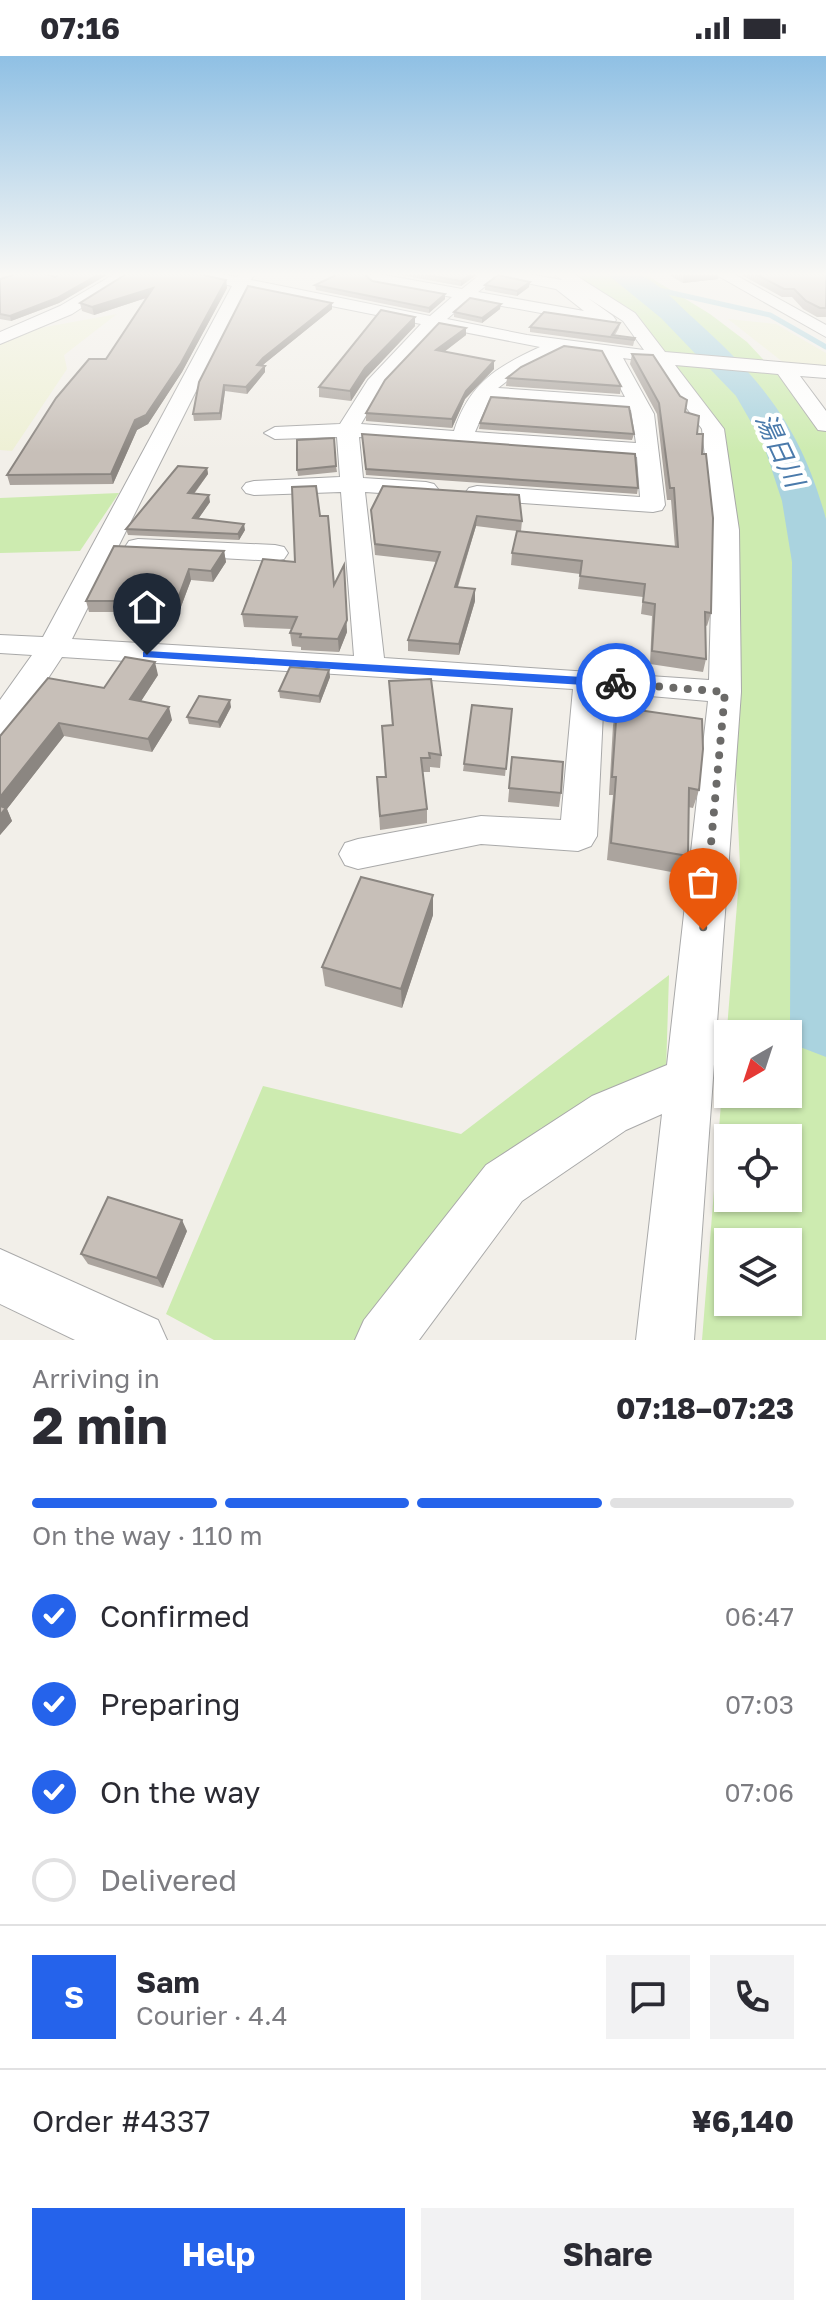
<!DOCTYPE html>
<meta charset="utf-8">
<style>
:root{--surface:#fff;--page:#f2f2f3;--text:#2b2b33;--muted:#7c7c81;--line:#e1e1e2;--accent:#2563eb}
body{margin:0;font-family:"Golos Text","Noto Sans JP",sans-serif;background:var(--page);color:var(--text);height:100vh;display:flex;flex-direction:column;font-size:30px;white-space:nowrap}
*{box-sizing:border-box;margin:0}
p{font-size:26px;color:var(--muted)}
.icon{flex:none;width:44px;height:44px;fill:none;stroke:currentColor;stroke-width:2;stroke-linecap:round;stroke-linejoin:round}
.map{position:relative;height:1284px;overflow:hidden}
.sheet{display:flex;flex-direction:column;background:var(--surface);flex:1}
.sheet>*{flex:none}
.needle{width:52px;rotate:219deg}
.controls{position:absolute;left:714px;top:964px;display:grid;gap:16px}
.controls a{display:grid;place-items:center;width:88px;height:88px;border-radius:0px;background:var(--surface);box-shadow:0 2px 6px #0004;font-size:40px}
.pin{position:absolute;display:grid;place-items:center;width:68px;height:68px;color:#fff;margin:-82px -34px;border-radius:50% 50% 50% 0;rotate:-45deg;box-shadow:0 0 8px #0007}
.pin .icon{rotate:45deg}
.courier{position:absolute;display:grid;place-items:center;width:80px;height:80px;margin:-40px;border:6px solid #2563eb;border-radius:50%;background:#fff;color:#222;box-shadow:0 2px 10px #0007}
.head em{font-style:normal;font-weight:700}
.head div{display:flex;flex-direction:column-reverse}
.head{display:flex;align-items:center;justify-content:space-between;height:136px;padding:0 32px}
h1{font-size:52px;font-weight:700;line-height:60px}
.bar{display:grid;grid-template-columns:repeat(4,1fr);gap:12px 8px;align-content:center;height:96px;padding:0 32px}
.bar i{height:10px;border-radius:6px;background:var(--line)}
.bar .active{background:var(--accent)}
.bar p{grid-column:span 4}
.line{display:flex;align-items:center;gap:20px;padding:0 32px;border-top:2px solid var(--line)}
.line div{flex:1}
.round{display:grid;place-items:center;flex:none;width:84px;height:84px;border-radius:0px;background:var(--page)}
ol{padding:0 32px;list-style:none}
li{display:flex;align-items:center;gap:24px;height:88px}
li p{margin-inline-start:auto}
li .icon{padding:8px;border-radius:50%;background:var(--accent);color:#fff;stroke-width:4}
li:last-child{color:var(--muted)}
li i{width:44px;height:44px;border:4px solid var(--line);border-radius:50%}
.button{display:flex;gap:16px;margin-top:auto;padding:16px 32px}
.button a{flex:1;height:92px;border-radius:0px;background:var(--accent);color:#fff;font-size:32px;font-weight:700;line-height:92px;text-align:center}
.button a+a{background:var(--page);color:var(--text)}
.status{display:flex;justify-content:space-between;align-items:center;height:56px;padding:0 40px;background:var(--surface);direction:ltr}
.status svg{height:22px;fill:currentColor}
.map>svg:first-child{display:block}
.farmland{fill:#eef0d5}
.grass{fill:#cdebb0;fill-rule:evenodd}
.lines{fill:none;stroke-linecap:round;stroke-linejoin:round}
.stream{stroke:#aad3df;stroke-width:5}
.river{fill:#aad3df;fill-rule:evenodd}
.minor-casing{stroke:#a9a9a9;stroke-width:2}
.minor{fill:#fff;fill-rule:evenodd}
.wall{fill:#aba49e}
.shaded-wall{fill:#8b8681}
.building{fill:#c7bfb8;stroke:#8b8681;stroke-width:2}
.route{fill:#2563eb}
.done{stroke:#6b6a68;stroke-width:8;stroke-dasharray:0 14.4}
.labels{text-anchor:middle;stroke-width:8;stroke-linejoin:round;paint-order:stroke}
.water-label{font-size:26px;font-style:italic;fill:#4a7aab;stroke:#fff}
</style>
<div class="status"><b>07:16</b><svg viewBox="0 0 49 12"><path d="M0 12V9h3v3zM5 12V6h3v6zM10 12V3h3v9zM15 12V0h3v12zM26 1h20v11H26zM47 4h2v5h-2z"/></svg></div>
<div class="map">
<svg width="826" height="1284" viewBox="0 0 826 1284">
<rect width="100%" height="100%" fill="#f2efe9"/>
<g class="farmland">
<polygon points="117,258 64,299 67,313 12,395 0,394 0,286 23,275"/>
<polygon points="728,263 776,268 826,297 826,311 788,310"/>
</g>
<g class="grass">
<path d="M 565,217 L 643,217 L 710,258 L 747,286 L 826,371 L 826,1284 L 702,1284 L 740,811 L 726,489 L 697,345 L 620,255 ZM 728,978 L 788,978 L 788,1038 L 728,1038 ZM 728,1082 L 788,1082 L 788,1142 L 728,1142 ZM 728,1186 L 788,1186 L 788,1246 L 728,1246 Z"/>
<polygon points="119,437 80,495 0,497 0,442"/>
<polygon points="669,919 666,1015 541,1072 355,1284 214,1284 166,1258 263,1030 461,1078"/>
</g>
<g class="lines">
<polyline class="stream" points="641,230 770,259 826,291"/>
<path class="river" d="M 606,217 C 616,217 629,215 637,218 C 656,224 676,246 691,260 C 761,323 801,370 826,463 L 826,1001 L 800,991 L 790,967 L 792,506 L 782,445 L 763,387 L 736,340 L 661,262 Z"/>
<g class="minor-casing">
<g id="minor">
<polygon points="116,217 135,217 72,258 0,288 0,276 60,250"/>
<path d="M 183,217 L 214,217 L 237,221 L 239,217 L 255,217 L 251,224 L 430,260 L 452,241 L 373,227 L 365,222 L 373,217 L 462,233 L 482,217 L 523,217 L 562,224 L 553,217 L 572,217 L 635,257 L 665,296 L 826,310 L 826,322 L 800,320 L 826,355 L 826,375 L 818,374 L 778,318 L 675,309 L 724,373 L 739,474 L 741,636 L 694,1284 L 636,1284 L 662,1058 L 626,1074 L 522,1145 L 419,1284 L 355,1284 L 364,1264 L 486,1109 L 592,1040 L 667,1009 L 708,645 L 604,636 L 597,780 L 591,790 L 578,795 L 481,788 L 358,813 L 345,809 L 339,798 L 345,787 L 358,783 L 481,760 L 561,764 L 573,633 L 62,601 L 12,677 L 0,680 L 0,644 L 32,599 L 0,597 L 0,579 L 43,581 L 232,230 L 186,220 ZM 497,221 L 556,233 L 584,255 L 478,236 ZM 247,233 L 421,268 L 368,324 L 340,368 L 275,371 L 264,377 L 275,383 L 337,381 L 340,421 L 254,425 L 246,427 L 242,432 L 246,437 L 254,439 L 341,436 L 354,600 L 72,583 ZM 588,242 L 623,265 L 644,294 L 527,279 L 447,263 L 469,244 L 607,269 L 613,268 L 616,264 L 613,260 ZM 438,271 L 540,291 C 496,311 469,328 454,375 L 361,368 L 383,331 ZM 563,294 L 603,299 L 625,341 L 498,332 L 519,316 ZM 623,302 L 653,306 L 702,373 L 713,474 L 709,624 L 384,602 L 365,436 L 426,440 L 434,438 L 438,433 L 434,428 L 426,426 L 363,422 L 359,381 L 637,401 L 640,441 L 477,430 L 469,432 L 465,437 L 469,442 L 477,444 L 653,456 L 662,454 L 665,449 L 654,358 ZM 489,344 L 631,354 L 636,387 L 475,376 Z"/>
<polygon points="713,217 732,217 826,269 826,281"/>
<polygon points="138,483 275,489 284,491 288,497 284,503 275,505 129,497 125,491 129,485"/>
<polygon points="0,1193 158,1264 167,1284 75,1284 0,1248"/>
</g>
</g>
<use href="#minor" class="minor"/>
</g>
<g class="wall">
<polygon points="61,217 110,217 59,247 11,265 0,263 0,223 55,221"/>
<polygon points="369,217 365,219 372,225 445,238 445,243 429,257 316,234 315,229"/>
<polygon points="390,217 479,217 461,230"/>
<polygon points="666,217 719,217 718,223 683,227"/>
<polygon points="738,217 826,217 826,261 817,261 803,253 792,241 782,241"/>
<polygon points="226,224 227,232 182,316 148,368 137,374 113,428 10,429 7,419 106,303 146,242 94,259 82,255 80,247"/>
<polygon points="485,229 529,231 517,240 485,234"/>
<polygon points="332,247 332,253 264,308 263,309 265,316 247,338 225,335 221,364 194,365 193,358 199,326"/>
<polygon points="500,253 482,267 454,261 454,256"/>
<polygon points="415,261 415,270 366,322 351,345 319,341 319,331"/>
<polygon points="620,267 619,272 615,279 635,282 633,290 530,276 530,271"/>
<polygon points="466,272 466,279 444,296 494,305 494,313 465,343 452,372 366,365 366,357"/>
<polygon points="632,298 685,356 697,378 702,398 711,557 707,570 705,569 706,603 703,616 650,608 652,560 641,558 643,541 578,533 580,518 511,509 512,497 517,475 476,470 458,531 475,533 475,545 459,599 408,595 408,584 436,506 375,499 371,454 383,430 522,465 521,475 675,491 671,444 667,444 657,358 630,308"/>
<polygon points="507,322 621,330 620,338 506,330"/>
<polygon points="480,367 634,378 632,384 479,373"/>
<polygon points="362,378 638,432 637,438 366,419"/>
<polygon points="336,410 337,416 298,420 297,414"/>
<polygon points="207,412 208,418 194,438 210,446 198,463 245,474 239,484 128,479 126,473"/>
<polygon points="224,495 226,506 213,526 191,524 179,556 89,556 86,545"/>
<polygon points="295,506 334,529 347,576 339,596 301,594 301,591 292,590 290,577 292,573 244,571 242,558"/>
<polygon points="329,614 330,621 320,647 280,642 279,635"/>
<polygon points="158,619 141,645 172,664 152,696 64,680 7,753 12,765 0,779 0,680 104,632"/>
<polygon points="389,625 441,699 440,712 430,711 430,716 423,716 427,753 427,767 380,774 377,721 385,721 382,670 392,670"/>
<polygon points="231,651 220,672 189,668 187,661"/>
<polygon points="617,651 699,734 693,752 688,751 688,800 682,818 607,804 613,739 609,739 613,669"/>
<polygon points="512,653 505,720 463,715 464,708"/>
<polygon points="512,701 561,737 559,751 508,746"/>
<polygon points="433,839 433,859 402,952 325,930 322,911"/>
<polygon points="187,1175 163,1232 88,1208 81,1198"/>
</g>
<g class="shaded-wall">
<polygon points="101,217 110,217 59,247 11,265 10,260"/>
<polygon points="473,217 479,217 461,230 461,225"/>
<polygon points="703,217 719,217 718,223 683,227 684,219"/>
<polygon points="226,224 227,232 182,316 148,368 137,374 113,428 111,418 135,364"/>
<polygon points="530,226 529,231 517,240 517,235"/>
<polygon points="153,232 155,239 94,259 92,251"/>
<polygon points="445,238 445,243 429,257 429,252"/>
<polygon points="332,247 332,253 264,308 258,315 257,309 263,302"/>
<polygon points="501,248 500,253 482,267 482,262"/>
<polygon points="415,261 415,270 366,322 351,345 350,335 365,312"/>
<polygon points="466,272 466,279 436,302 436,294"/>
<polygon points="494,305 494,313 465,343 452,372 452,363 466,335"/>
<polygon points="265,310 265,316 247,338 246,331"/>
<polygon points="224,329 225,335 221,364 220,357"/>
<polygon points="207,412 208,418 189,444 188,437"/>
<polygon points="209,439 210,446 194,469 193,462"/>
<polygon points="477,460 476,470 454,542 455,531"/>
<polygon points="244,468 245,474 239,484 238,478"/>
<polygon points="224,495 226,506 213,526 211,515"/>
<polygon points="344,509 347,576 339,596 338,583"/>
<polygon points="189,513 191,524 179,556 177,545"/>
<polygon points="475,533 475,545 459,599 459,588"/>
<polygon points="155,606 158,619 134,656 130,643"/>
<polygon points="329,614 330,621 320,647 319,640"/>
<polygon points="230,644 231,651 220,672 218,666"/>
<polygon points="169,651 172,664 152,696 148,683"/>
<polygon points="59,667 64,680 7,753 12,765 0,779 0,741"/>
<polygon points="433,839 433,859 402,952 401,933"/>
<polygon points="182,1164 187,1175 163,1232 157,1222"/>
</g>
<g class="building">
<polygon points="19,217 44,217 55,221 61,217 101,217 57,242 10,260 0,258 0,223"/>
<polygon points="128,217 194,217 226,224 181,307 146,359 135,364 111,418 7,419 56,342 89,303 106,303 153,232 92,251 80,247"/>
<polygon points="340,217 363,217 372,225 445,238 429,252 315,229"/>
<polygon points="416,217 473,217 461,225"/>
<polygon points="681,217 703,217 684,219"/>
<polygon points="754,217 826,217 826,252 820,252 806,245 794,233 784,233"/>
<polygon points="498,219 530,226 517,235 485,229"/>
<polygon points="248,230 332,247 263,302 257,309 265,310 246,331 224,329 220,357 193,358 199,326"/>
<polygon points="470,242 501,248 482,262 454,256"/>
<polygon points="381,254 415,261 365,312 350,335 319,331"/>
<polygon points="544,256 620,267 612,279 635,282 634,284 530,271"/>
<polygon points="439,267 466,272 436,294 494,305 466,335 452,363 366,357 385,324"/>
<polygon points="564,290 602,295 621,330 507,322 521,311"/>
<polygon points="632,298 653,299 680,340 687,344 685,356 699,360 697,378 703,378 702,398 706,398 713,462 711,557 705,556 706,603 652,595 655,548 643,546 645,528 580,520 582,505 512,497 517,475 678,491 674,432 670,432 659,347"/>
<polygon points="491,341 629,351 634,378 480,367"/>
<polygon points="362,378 635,398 638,432 366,413"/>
<polygon points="334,382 336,410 297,414 297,384"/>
<polygon points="178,410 207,412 188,437 209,439 193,462 244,468 238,478 126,473"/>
<polygon points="316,430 320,460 328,460 334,529 344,509 347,564 338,583 300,581 301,578 290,577 297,561 242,558 263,503 295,506 292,431"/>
<polygon points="383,430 519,439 522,465 477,460 455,531 475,533 459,588 408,584 440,496 375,488 371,454"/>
<polygon points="114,490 224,495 211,515 189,513 177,545 86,545"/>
<polygon points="125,601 155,606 130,643 169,651 148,683 59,667 0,741 0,680 48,622 104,632"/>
<polygon points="290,611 329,614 319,640 279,635"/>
<polygon points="431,623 441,699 429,697 430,702 421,702 427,753 380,760 377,721 386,721 382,670 393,669 389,625"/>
<polygon points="199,640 230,644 218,666 187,661"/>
<polygon points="472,649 512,653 506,713 464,708"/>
<polygon points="617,651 702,663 703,693 699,734 689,732 688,800 611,787 616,721 612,721"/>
<polygon points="512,701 563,706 561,737 509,732"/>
<polygon points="0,750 6,752 0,759"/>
<polygon points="361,821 433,839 401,933 322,911"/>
<polygon points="108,1141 182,1164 157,1222 81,1198"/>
</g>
<linearGradient id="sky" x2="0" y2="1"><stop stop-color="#8fc0e4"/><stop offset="0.55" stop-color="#f9f8f5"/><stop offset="1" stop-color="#f9f8f5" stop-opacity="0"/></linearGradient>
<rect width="826" height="397" fill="url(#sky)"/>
<polygon class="route" points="147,595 616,623 623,627 616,631 143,601 143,596"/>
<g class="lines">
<polyline class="done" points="616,627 725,636 703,874"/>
</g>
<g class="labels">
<g class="water-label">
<text transform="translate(780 394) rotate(65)" y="9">湯日川</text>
</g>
</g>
</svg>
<div class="controls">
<a><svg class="needle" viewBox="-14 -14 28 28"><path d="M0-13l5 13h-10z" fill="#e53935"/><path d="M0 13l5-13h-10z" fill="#7c7c81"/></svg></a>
<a><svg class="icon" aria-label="locate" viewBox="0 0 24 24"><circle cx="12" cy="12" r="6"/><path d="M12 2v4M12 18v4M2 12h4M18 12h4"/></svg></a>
<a><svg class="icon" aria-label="layers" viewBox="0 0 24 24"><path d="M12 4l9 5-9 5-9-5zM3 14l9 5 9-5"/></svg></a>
</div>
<div class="pin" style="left:703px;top:874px;background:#ea580c"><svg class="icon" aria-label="bag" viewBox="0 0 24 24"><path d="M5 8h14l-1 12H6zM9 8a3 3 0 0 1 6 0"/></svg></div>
<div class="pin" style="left:147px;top:599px;background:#1f2937"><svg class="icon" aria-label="home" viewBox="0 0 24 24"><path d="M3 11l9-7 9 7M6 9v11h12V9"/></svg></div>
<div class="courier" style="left:616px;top:627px"><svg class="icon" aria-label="bike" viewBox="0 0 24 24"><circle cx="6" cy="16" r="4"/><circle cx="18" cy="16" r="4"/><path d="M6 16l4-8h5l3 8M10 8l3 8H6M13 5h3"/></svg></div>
</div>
<section class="sheet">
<div class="head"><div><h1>2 min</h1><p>Arriving in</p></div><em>07:18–07:23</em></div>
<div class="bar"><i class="active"></i><i class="active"></i><i class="active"></i><i></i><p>On the way · 110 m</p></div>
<ol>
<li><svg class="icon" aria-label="check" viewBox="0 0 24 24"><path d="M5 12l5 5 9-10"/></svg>Confirmed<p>06:47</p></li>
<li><svg class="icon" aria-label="check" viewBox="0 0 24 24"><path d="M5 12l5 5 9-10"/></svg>Preparing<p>07:03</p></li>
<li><svg class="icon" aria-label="check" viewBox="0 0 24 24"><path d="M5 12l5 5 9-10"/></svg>On the way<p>07:06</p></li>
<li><i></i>Delivered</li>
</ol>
<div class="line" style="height:144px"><b class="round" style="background:var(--accent);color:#fff">S</b><div><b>Sam</b><p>Courier · 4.4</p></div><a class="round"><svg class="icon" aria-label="chat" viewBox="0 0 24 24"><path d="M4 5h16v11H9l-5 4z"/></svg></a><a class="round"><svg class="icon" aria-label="phone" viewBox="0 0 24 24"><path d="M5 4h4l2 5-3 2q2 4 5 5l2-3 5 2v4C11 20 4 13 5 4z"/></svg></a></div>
<div class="line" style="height:104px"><div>Order #4337</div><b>¥6,140</b></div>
<div class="button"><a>Help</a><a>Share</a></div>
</section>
